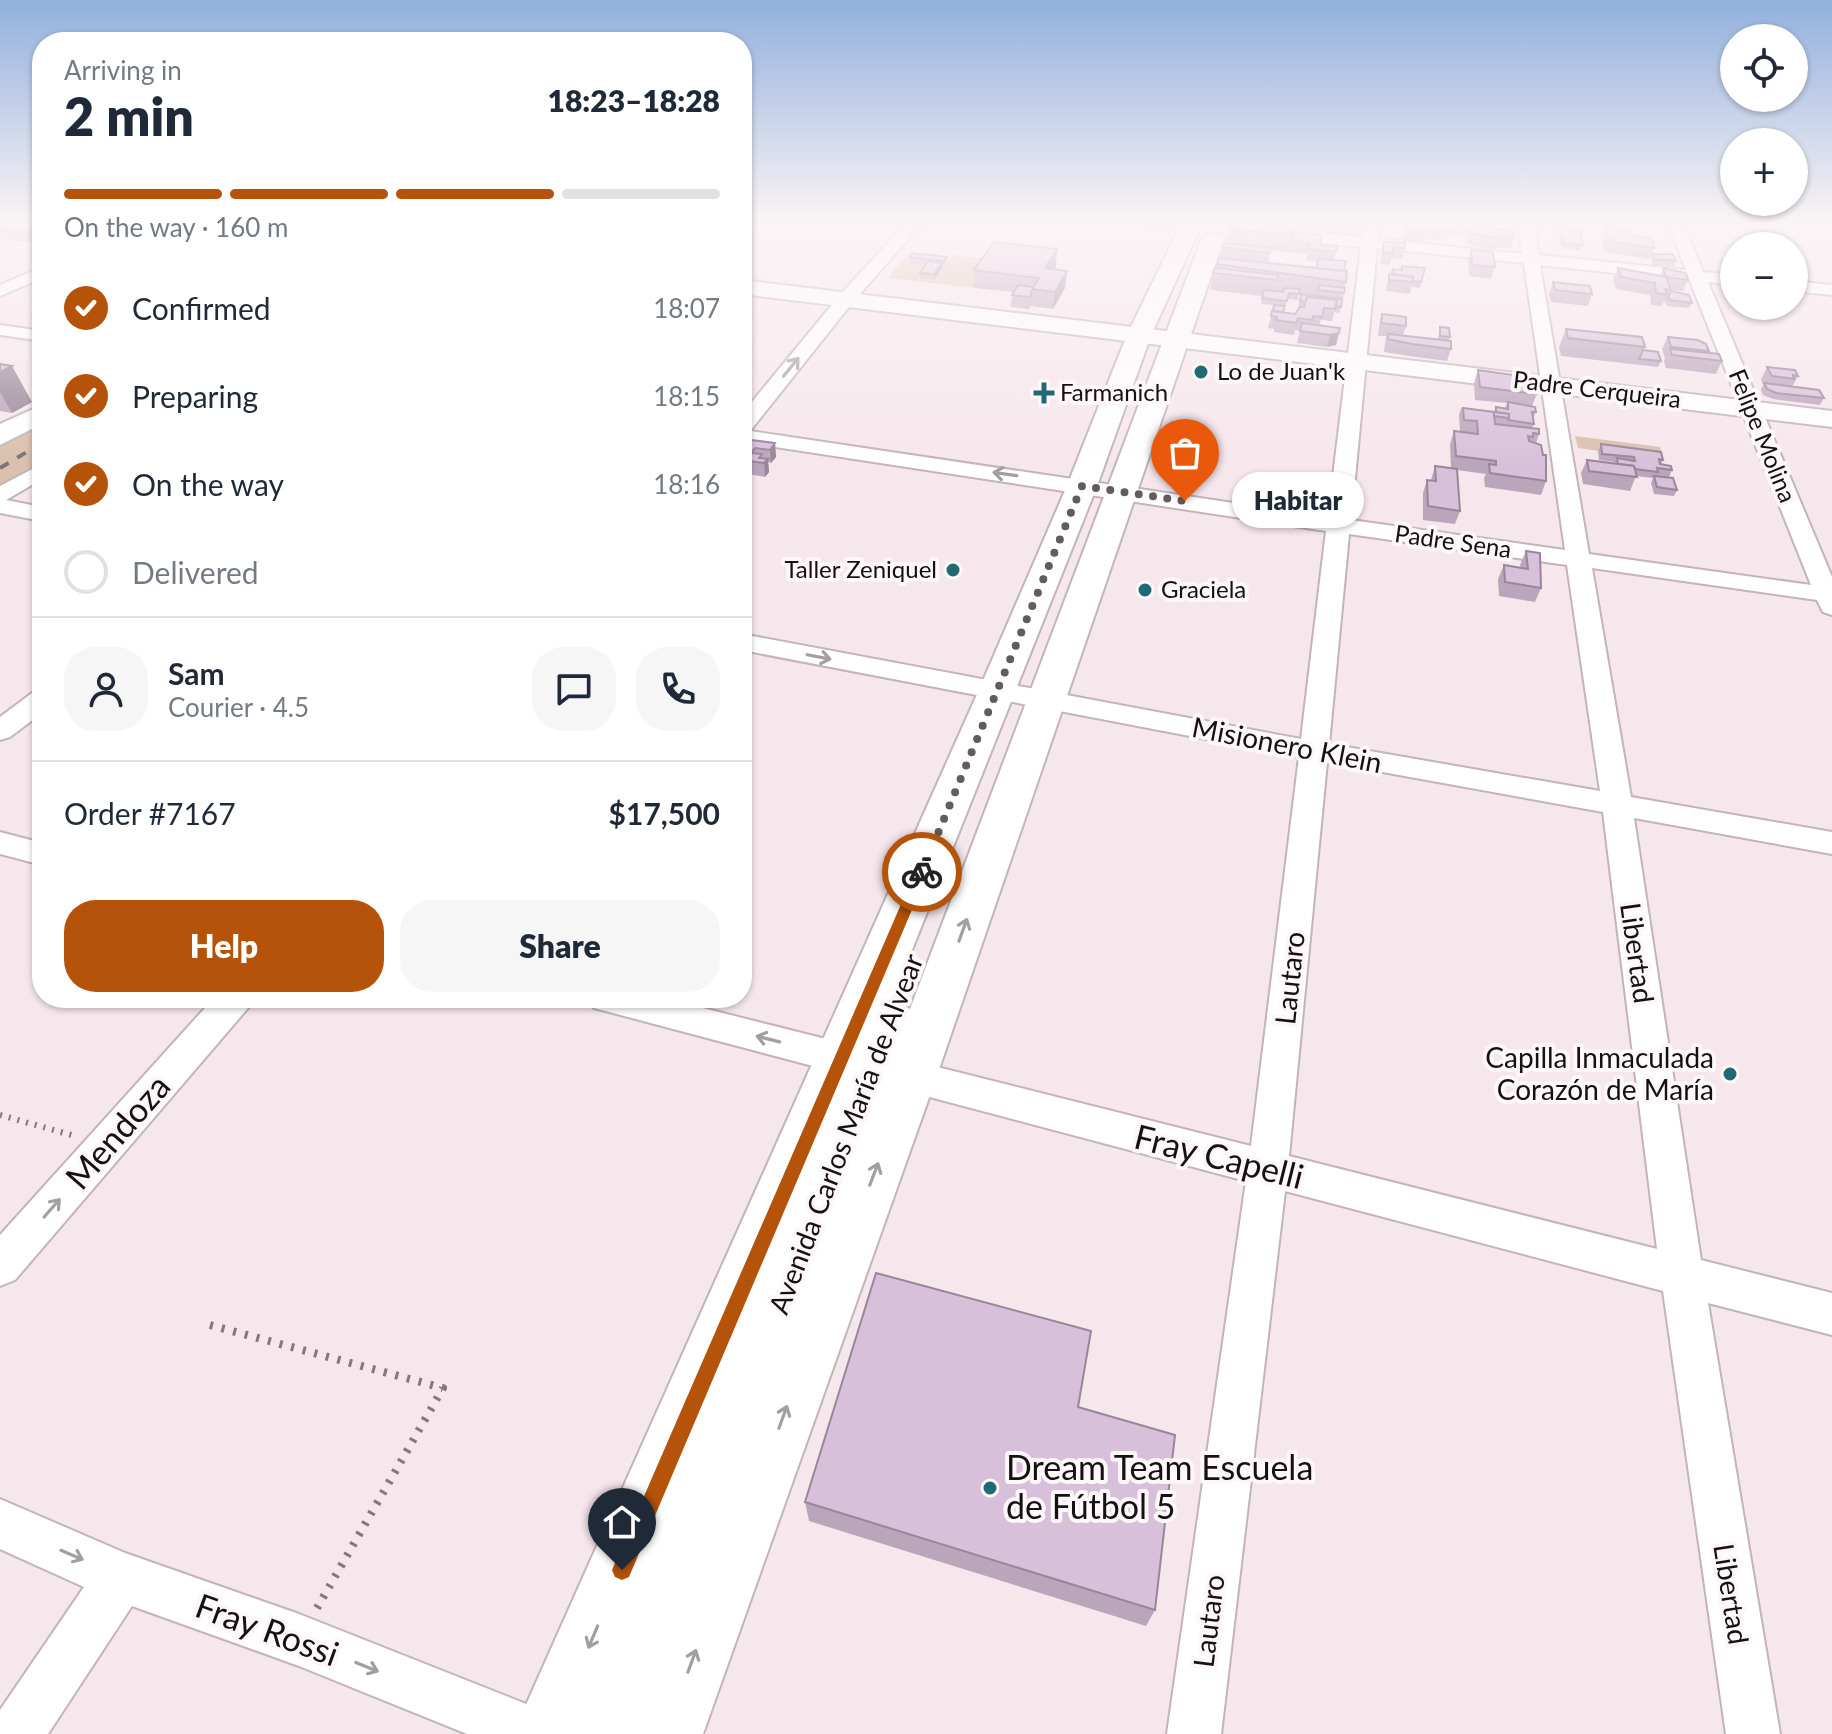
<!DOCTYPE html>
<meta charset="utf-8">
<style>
:root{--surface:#fff;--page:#f6f6f7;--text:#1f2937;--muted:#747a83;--line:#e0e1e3;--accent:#b45309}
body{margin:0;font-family:Lato,sans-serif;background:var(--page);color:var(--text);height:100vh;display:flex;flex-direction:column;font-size:30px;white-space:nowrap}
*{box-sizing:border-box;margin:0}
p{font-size:26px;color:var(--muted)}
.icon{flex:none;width:44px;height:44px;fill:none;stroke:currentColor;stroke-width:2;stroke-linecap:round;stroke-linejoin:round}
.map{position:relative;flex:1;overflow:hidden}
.drawer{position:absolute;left:32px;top:32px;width:720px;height:976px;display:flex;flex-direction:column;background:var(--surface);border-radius:32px;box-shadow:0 2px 6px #0004}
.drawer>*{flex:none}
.fabs{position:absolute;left:1720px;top:24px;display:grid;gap:16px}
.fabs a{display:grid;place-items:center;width:88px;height:88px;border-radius:50%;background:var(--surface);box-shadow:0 2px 6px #0004;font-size:40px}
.pin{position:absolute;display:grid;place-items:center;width:68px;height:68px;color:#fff;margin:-82px -34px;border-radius:50% 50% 50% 0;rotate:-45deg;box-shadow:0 0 8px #0007}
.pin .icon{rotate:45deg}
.courier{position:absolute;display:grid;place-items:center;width:80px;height:80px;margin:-40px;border:6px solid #b45309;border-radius:50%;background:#fff;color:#222;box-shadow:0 2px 10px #0007}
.bubble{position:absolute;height:56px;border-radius:28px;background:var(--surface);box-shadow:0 2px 6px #0004;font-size:26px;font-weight:800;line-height:56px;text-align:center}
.head em{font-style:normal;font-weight:800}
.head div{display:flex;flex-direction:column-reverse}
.head{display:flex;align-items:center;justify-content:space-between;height:136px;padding:0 32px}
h1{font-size:52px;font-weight:800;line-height:60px}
.bar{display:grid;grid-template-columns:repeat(4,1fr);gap:12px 8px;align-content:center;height:96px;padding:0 32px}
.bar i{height:10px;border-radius:6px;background:var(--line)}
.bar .current{background:var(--accent)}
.bar p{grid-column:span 4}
.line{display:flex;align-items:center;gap:20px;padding:0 32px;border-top:2px solid var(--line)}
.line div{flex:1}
.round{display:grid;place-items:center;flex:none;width:84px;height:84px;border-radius:32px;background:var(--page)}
ol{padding:0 32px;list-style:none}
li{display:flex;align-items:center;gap:24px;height:88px}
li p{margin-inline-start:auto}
li .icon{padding:8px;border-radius:50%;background:var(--accent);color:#fff;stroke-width:4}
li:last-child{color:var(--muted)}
li i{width:44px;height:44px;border:4px solid var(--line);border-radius:50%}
.cta{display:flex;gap:16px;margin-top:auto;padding:16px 32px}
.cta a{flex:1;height:92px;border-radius:32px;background:var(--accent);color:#fff;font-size:32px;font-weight:800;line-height:92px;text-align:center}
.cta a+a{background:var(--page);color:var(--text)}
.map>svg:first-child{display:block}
.green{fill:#dac0af}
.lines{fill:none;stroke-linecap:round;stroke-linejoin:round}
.street-casing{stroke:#c3b4b9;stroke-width:4}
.secondary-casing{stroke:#c3b4b9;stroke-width:4}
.primary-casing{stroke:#c3b4b9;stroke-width:4}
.path-far1{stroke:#83797c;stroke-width:6;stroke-dasharray:2 7;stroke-linecap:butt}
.path{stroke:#83797c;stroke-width:8;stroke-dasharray:3 9;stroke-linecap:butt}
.street{fill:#fff;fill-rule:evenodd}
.secondary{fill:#fff;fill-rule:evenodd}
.primary{fill:#fff;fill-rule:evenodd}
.rail{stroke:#7e7477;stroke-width:4;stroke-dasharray:10 10;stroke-linecap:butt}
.wall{fill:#bba5bb;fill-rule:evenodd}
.shaded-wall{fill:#988699}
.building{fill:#d9c0da;stroke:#988699;stroke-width:2}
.oneway{stroke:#a19fa0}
.route{fill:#b45309}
.done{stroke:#645b5e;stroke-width:8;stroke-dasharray:0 14.4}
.poi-dot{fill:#206b73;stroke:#fdf7f9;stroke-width:3}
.labels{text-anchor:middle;stroke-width:8;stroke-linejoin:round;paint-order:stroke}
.far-poi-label{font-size:24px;fill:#151012;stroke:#fdf7f9;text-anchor:start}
.far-street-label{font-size:24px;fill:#151012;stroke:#fdf7f9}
.street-label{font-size:28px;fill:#151012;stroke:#fdf7f9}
.poi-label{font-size:28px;fill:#151012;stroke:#fdf7f9;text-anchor:end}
.near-street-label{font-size:34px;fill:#151012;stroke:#fdf7f9}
.near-poi-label{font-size:34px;fill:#151012;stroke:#fdf7f9;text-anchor:start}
</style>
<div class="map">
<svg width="1832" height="1734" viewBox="0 0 1832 1734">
<rect width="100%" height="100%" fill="#f6e7ec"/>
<g class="green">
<polygon points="953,255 1055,266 1038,295 888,278 905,258 946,263"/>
<polygon points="42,419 42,461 0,486 0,443"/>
<polygon points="1575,436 1660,447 1663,460 1578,448"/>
</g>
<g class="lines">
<g class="street-casing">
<g id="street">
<path d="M 909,220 L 925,220 L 852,303 L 750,431 L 1328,517 L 1361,247 L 1145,225 L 1138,220 L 1192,220 L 1362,237 L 1364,220 L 1380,220 L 1378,239 L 1522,254 L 1517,220 L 1533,220 L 1539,255 L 1686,270 L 1667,220 L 1682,220 L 1703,272 L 1734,275 L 1734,285 L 1708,282 L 1832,577 L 1832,615 L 1823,612 L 1817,600 L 1592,568 L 1631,797 L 1832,832 L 1832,854 L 1634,818 L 1701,1260 L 1832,1293 L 1832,1335 L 1708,1303 L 1780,1734 L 1726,1734 L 1663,1291 L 1285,1191 L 1221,1734 L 1167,1734 L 1246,1181 L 594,1008 L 589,998 L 663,998 L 1251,1146 L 1299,757 L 742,650 L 742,634 L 1301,739 L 1326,531 L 742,442 L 742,414 L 840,295 ZM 1377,248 L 1524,263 L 1565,550 L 1351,520 ZM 1540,265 L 1690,281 L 1811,585 L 1589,554 ZM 1349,534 L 1567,565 L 1600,791 L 1329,744 ZM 1327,762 L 1603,812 L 1657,1249 L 1289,1156 Z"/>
<polygon points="42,267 42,278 0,296 0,285"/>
<polygon points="1794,281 1832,285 1832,295 1794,291"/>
<polygon points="0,325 42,331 42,341 0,335"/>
<polygon points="42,464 42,479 6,500 42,507 42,521 0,513 0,486"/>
<polygon points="42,690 42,713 10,737 0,740 0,717 32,693"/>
<polygon points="0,832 42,843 42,865 0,854"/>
<polygon points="214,998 253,998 248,1008 15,1280 0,1286 0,1235"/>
<polygon points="0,1499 125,1553 299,1614 554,1715 562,1734 467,1734 299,1666 132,1606 48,1734 0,1734 0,1710 84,1587 0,1549"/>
</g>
</g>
<g class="secondary-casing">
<g id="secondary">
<polygon points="742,280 1832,411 1832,427 742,294"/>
<polygon points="42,405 42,424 0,445 0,424"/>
</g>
</g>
<g class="primary-casing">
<polygon id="primary" points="1183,220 1204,220 1151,335 1097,486 892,1000 910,1009 1202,238 1213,232 1224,238 936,1078 703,1734 513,1734 979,690 1067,486 1127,335"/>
</g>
<polyline class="path-far1" points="0,1115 75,1136"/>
<polyline class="path" points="210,1325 443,1388 317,1608"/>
<use href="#street" class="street"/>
<use href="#secondary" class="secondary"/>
<use href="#primary" class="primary"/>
<polyline class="rail" points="0,468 42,443"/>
</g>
<g class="wall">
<polygon points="0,220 42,225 42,244 0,239"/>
<polygon points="1314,220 1356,220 1353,232 1312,228"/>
<polygon points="1404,220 1427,220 1427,231 1430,221 1449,223 1449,220 1469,220 1469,224 1514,237 1511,248 1497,247 1496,250 1466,244 1466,236 1448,234 1446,241 1427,239 1427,232 1424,242 1403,240"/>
<polygon points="1605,225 1655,248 1650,259 1605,252 1601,236"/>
<polygon points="1560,226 1583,245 1580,250 1561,248 1559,232"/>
<path d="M 1294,227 L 1291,243 L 1293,232 L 1320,245 L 1337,247 L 1334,260 L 1344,271 L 1346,282 L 1341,307 L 1339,313 L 1334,312 L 1332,321 L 1321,320 L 1319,326 L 1340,328 L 1336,345 L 1327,347 L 1297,343 L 1300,331 L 1295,330 L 1294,335 L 1274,332 L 1274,329 L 1268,328 L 1274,305 L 1261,304 L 1262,296 L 1210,290 L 1213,273 L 1220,258 L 1222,247 L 1226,243 L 1229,229 ZM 1270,250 L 1307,254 L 1306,260 L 1318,262 L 1317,268 L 1268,263 ZM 1299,293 L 1316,296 L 1301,294 L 1298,307 L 1300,307 L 1295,314 L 1283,312 L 1288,299 L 1298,300 Z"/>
<polygon points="1384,242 1405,248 1402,259 1391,258 1390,265 1380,264"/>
<polygon points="1471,250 1495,267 1491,279 1469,276 1468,261"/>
<polygon points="1653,254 1676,261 1673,267 1652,265 1651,260"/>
<polygon points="909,257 947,257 947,263 942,267 934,280 920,278 920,273 926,265 909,263"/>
<polygon points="1056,266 1054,269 1067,271 1065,288 1053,309 1031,306 1029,309 1011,307 1012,295 1014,292 974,288 974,270"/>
<polygon points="1402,266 1425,268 1420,288 1411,287 1410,294 1386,291 1389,274 1391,275 1393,269 1401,269"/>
<polygon points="1618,268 1660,276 1663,268 1688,280 1683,291 1671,290 1671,291 1692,303 1689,308 1667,306 1665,302 1664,301 1662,306 1651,305 1650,295 1616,289 1613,280"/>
<polygon points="1553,282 1592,294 1588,306 1551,302 1549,294"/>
<polygon points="1382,314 1406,326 1403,335 1438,339 1440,327 1450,337 1449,340 1451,349 1447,361 1409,356 1384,352 1386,336 1378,336 1379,326"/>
<polygon points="1566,329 1645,347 1643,350 1661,361 1658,367 1561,356 1559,347"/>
<polygon points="1668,337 1709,351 1708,353 1722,361 1716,374 1666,368 1664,361 1665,358 1662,349"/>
<polygon points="0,364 32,402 12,413 0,411"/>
<polygon points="1767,367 1798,376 1792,387 1824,398 1820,405 1773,399 1763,395 1761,390 1763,385 1761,379"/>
<polygon points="1478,370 1537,394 1532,406 1536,412 1533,419 1534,424 1532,428 1539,434 1536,443 1546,481 1541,495 1485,487 1484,478 1486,474 1457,470 1460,511 1455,524 1423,520 1423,493 1427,480 1431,480 1435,466 1451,468 1450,444 1454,431 1460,431 1459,415 1461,408 1494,412 1496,407 1505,408 1507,403 1475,400 1474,383"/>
<polygon points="742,440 775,443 776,457 771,463 768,462 769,472 765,477 742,473"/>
<polygon points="1601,444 1663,460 1661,464 1672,470 1669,477 1656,476 1677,490 1674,496 1654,494 1651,483 1653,478 1636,476 1630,491 1583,484 1581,473 1587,460 1614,464 1615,462 1599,460 1598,451"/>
<polygon points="1526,551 1541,588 1535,602 1499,596 1498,579 1504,565 1521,568 1520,565"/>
<polygon points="1078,1407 1155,1610 1146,1626 809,1521 805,1502"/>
</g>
<g class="shaded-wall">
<polygon points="1057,249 1056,266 1044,285 1045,268"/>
<polygon points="942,263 942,268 934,280 934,274"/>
<polygon points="1067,271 1065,288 1053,309 1055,292"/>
<polygon points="1339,333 1336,345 1327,347 1330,335"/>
<polygon points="12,366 32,402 12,413 0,392 0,372"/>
<polygon points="775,443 776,457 771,463 770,450"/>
<polygon points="768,459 769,472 765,477 764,463"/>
</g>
<g class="building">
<polygon points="0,220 42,225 42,234 0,229"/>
<polygon points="1406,220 1427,220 1427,231 1406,229"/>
<polygon points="1451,220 1469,220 1469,225 1451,223"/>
<polygon points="1430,221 1449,223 1449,230 1430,228"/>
<polygon points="1231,223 1294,227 1292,235 1229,229"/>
<polygon points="1469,224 1513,231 1514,237 1499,236 1499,239 1470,233"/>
<polygon points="1605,225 1629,231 1630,236 1652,238 1655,248 1609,241"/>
<polygon points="1560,226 1580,231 1583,245 1564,243"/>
<polygon points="1293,232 1322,235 1320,245 1337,247 1336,252 1308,249 1310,243 1291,241"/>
<polygon points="994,242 1057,249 1045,268 1067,271 1055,292 1032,289 1039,278 974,270"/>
<polygon points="1384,242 1405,243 1405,248 1393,247 1393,253 1383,252"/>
<polygon points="1224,243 1271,248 1270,253 1222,247"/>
<polygon points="1471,250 1493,252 1495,267 1472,265"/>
<polygon points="912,253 947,257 944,261 909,257"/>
<polygon points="1653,254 1673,254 1676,261 1654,259"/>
<polygon points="1219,258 1347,271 1346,282 1217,264"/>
<polygon points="1318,259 1346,261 1344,271 1317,268"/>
<polygon points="928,261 942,263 934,274 920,273"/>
<polygon points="1402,266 1425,268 1421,282 1413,281 1413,277 1392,275 1393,269 1402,270"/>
<polygon points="1215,268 1278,275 1277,280 1213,273"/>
<polygon points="1618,268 1666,277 1671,290 1665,289 1667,294 1656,293 1655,283 1621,277"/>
<polygon points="1663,268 1686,273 1688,280 1666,277"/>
<polygon points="1389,274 1413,277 1413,282 1389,280"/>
<polygon points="1553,282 1590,286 1592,294 1555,290"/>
<polygon points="1018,285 1033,287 1030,297 1012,295"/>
<polygon points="1319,285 1345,288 1344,293 1318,290"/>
<polygon points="1285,288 1300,289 1299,294 1289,293 1287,301 1262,298 1264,290 1283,292"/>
<polygon points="1671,291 1689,295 1692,303 1670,300 1668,297"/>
<polygon points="1301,294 1342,299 1341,307 1335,306 1337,300 1307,297 1305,302 1300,301"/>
<polygon points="1307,297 1337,300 1335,309 1324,308 1322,317 1313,316 1312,320 1298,318 1296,323 1276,320 1277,317 1271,316 1272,311 1295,314 1300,307 1304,307"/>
<polygon points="1274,305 1285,306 1283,312 1273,311"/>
<polygon points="1382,314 1406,317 1406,326 1381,323"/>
<polygon points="1302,323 1340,328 1339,333 1330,335 1300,331"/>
<polygon points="1440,327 1449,328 1450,337 1440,336"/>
<polygon points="1566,329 1642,337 1645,347 1568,338"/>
<polygon points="1388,334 1451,341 1451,349 1412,344 1388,339"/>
<polygon points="1668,337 1698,340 1706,344 1709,351 1671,347"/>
<polygon points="1670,349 1719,354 1722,361 1672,355"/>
<polygon points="1643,350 1658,352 1661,361 1639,359"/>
<polygon points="0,364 12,366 0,372"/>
<polygon points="1767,367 1795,370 1798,376 1793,375 1794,379 1772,376"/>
<polygon points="1478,370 1528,377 1534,380 1537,394 1480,387"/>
<polygon points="1764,383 1819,390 1824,398 1776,393 1767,389"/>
<polygon points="1508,402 1535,407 1536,412 1532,412 1534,424 1508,420 1509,414 1496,412 1496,407 1508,409"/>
<polygon points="1463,408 1494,412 1495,424 1539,429 1539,434 1533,433 1533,437 1528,436 1529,441 1541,445 1543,455 1546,455 1546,481 1490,473 1489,464 1496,465 1496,461 1456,456 1454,431 1478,434 1477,421 1464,420"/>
<polygon points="1494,412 1509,414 1509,418 1494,416"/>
<polygon points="743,439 775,443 770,450 755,448 751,453 762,454 759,458 768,459 764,463 742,460 742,440"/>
<polygon points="1601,444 1661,452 1663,460 1659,459 1660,464 1671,466 1672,470 1657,468 1658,472 1635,469 1634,466 1618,464 1617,458 1635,461 1634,457 1602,454"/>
<polygon points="1587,460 1634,466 1637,477 1589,471"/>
<polygon points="1435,466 1457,469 1460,511 1428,506 1427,480 1436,481"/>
<polygon points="1654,476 1673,478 1677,490 1657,487"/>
<polygon points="1526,551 1540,553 1541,588 1505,582 1504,565 1528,569"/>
<polygon points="876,1273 1091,1331 1078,1407 1175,1435 1155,1610 805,1502"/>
</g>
<defs><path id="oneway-shaft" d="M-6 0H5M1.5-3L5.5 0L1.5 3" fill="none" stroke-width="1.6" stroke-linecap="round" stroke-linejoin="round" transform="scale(2)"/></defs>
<g class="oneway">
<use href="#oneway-shaft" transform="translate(791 367) rotate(-51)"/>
<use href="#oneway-shaft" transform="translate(1005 474) rotate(-172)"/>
<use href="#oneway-shaft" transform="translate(819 657) rotate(11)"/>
<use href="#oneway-shaft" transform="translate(963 930) rotate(-70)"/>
<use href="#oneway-shaft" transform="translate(768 1039) rotate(-166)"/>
<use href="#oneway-shaft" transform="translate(874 1174) rotate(-69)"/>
<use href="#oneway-shaft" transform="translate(52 1208) rotate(-49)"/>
<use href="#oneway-shaft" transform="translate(783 1417) rotate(-70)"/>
<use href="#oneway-shaft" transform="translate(72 1555) rotate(23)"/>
<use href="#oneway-shaft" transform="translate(593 1637) rotate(113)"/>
<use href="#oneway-shaft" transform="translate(692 1661) rotate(-70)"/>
<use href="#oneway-shaft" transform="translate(367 1667) rotate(22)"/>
</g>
<linearGradient id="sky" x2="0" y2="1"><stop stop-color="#92b0dc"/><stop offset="0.48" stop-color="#fbf4f6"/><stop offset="1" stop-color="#fbf4f6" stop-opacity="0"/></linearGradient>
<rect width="1832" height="463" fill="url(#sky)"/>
<polygon class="route" points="922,867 928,872 629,1577 622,1580 615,1577 612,1570 615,1563 915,872"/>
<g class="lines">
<polyline class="done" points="922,872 1082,486 1185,501"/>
</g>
<g class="poi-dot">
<circle cx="1201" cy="372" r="8"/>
<path d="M1040 381h8v8h8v8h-8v8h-8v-8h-8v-8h8z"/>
<circle cx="953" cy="570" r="8"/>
<circle cx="1145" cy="590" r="8"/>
<circle cx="1730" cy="1074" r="8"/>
<circle cx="990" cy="1488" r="8"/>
</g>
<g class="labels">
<g class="far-poi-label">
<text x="1217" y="380">Lo de Juan'k</text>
<text x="1060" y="401">Farmanich</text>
<text x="937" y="578" text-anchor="end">Taller Zeniquel</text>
<text x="1161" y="598">Graciela</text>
</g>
<g class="far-street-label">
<text transform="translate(1597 390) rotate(7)" y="8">Padre Cerqueira</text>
<text transform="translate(1762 436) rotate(68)" y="8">Felipe Molina</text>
<text transform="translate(1453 542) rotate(8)" y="8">Padre Sena</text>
</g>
<g class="street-label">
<text transform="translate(1287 745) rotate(11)" y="10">Misionero Klein</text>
<text transform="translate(1637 953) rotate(82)" y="10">Libertad</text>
<text transform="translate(1290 978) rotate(-84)" y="10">Lautaro</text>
<text transform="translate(846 1134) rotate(-69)" y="10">Avenida Carlos María de Alvear</text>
<text transform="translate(1731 1594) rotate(81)" y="10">Libertad</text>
<text transform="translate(1209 1621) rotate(-83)" y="10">Lautaro</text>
</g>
<g class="poi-label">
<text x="1714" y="1068">Capilla Inmaculada<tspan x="1714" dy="32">Corazón de María</tspan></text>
</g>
<g class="near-street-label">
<text transform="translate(118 1132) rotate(-49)" y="12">Mendoza</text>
<text transform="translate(1219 1157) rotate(14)" y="12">Fray Capelli</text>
<text transform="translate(267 1630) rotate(20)" y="12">Fray Rossi</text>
</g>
<g class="near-poi-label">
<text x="1006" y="1480">Dream Team Escuela<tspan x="1006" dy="39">de Fútbol 5</tspan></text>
</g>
</g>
</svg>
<div class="fabs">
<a><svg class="icon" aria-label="locate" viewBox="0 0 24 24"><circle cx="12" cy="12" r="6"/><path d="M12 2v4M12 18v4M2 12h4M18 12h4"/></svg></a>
<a>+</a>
<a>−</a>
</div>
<div class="pin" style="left:1185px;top:501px;background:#ea580c"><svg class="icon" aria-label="bag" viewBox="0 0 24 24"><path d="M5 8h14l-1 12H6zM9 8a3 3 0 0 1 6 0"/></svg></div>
<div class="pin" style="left:622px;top:1570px;background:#1f2937"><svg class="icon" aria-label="home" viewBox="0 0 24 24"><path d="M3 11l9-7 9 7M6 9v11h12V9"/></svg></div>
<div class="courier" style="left:922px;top:872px"><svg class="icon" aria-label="bike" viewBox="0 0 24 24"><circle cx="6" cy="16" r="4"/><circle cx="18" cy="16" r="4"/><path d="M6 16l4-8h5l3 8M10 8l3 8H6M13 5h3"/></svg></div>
<div class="bubble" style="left:1232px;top:472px;width:132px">Habitar</div>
<section class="drawer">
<div class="head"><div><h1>2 min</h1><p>Arriving in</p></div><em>18:23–18:28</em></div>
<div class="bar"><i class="current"></i><i class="current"></i><i class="current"></i><i></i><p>On the way · 160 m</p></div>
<ol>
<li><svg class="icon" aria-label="check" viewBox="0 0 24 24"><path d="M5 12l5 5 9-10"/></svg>Confirmed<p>18:07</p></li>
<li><svg class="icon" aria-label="check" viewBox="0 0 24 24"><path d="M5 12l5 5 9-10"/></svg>Preparing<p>18:15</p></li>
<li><svg class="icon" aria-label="check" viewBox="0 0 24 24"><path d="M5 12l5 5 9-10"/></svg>On the way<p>18:16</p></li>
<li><i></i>Delivered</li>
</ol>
<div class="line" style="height:144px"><a class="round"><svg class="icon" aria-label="person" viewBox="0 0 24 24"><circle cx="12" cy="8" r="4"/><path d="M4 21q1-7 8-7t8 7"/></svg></a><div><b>Sam</b><p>Courier · 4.5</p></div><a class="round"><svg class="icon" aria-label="chat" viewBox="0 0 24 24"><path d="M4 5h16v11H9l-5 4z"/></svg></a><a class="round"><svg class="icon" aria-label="phone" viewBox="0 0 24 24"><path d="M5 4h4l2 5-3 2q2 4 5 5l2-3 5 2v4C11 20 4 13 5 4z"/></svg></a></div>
<div class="line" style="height:104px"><div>Order #7167</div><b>$17,500</b></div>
<div class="cta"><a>Help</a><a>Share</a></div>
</section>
</div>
